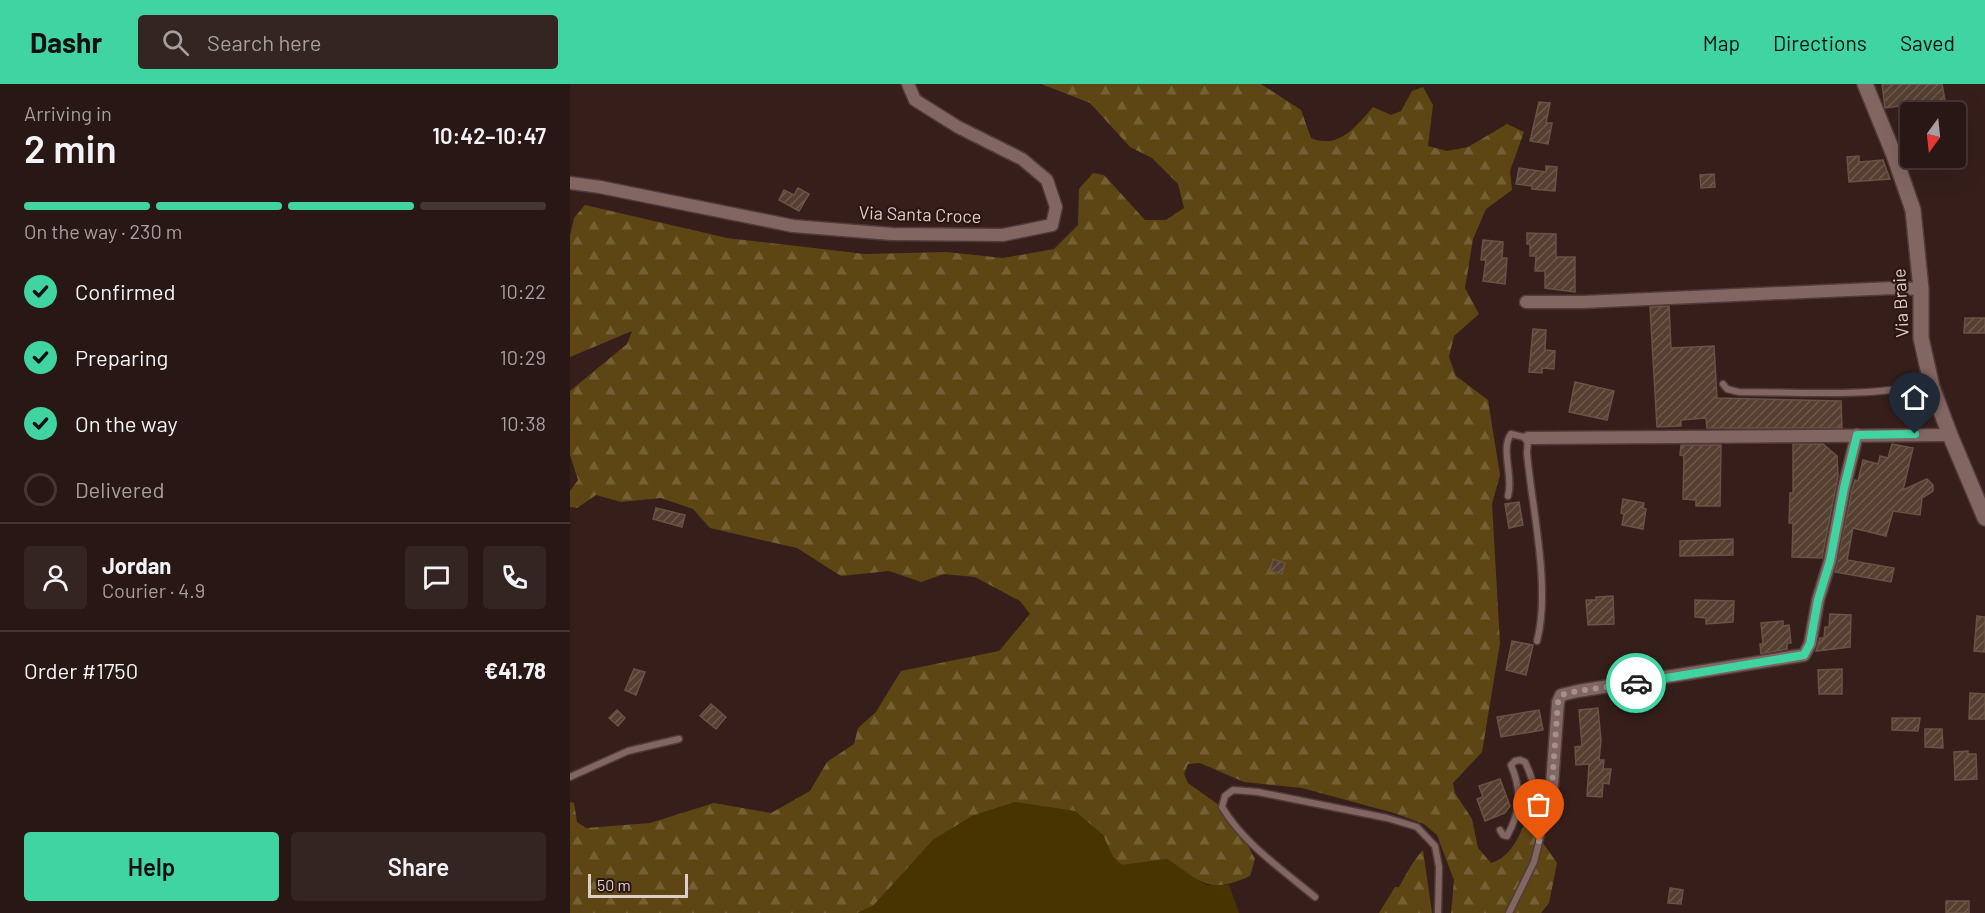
<!DOCTYPE html>
<meta charset="utf-8">
<style>
:root{--surface:#281714;--page:#342422;--text:#f1f3f6;--muted:#a59fa0;--line:#443634;--accent:#3fd4a2}
body{margin:0;font-family:Barlow,sans-serif;background:var(--page);color:var(--text);height:100vh;display:flex;flex-direction:column;font-size:22px;white-space:nowrap}
*{box-sizing:border-box;margin:0}
p{font-size:20px;color:var(--muted)}
.icon{flex:none;width:33px;height:33px;fill:none;stroke:currentColor;stroke-width:2;stroke-linecap:round;stroke-linejoin:round}
.map{position:relative;flex:1;overflow:hidden}
.panel{display:flex;flex-direction:column;background:var(--surface);width:570px}
.panel>*{flex:none}
.needle{width:39px;rotate:195deg}
.controls{position:absolute;left:1330px;top:18px;display:grid;gap:12px}
.controls a{display:grid;place-items:center;width:66px;height:66px;border-radius:6px;background:var(--surface);box-shadow:0 6px 24px #0002,0 0 0 2px var(--line);font-size:30px}
.scale{position:absolute;left:18px;bottom:15px;width:100px;box-sizing:border-box;padding-left:6px;border:3px solid #dececb;border-top:0;font-size:16px;line-height:21px;white-space:nowrap;color:#dececb;-webkit-text-stroke:4px #2c1612;paint-order:stroke}
.pin{position:absolute;display:grid;place-items:center;width:51px;height:51px;color:#fff;margin:-62px -26px;border-radius:50% 50% 50% 0;rotate:-45deg;box-shadow:0 0 6px #0007}
.pin .icon{rotate:45deg}
.courier{position:absolute;display:grid;place-items:center;width:60px;height:60px;margin:-30px;border:4px solid #3fd4a2;border-radius:50%;background:#fff;color:#222;box-shadow:0 2px 8px #0007}
.head em{font-style:normal;font-weight:600}
.head div{display:flex;flex-direction:column-reverse}
.head{display:flex;align-items:center;justify-content:space-between;height:102px;padding:0 24px}
h1{font-size:39px;font-weight:600;line-height:45px}
.bar{display:grid;grid-template-columns:repeat(4,1fr);gap:9px 6px;align-content:center;height:72px;padding:0 24px}
.bar i{height:8px;border-radius:4px;background:var(--line)}
.bar .on{background:var(--accent)}
.bar p{grid-column:span 4}
.line{display:flex;align-items:center;gap:15px;padding:0 24px;border-top:2px solid var(--line)}
.line div{flex:1}
.round{display:grid;place-items:center;flex:none;width:63px;height:63px;border-radius:6px;background:var(--page)}
ol{padding:0 24px;list-style:none}
li{display:flex;align-items:center;gap:18px;height:66px}
li p{margin-inline-start:auto}
li .icon{padding:6px;border-radius:50%;background:var(--accent);color:#111;stroke-width:4}
li:last-child{color:var(--muted)}
li i{width:33px;height:33px;border:3px solid var(--line);border-radius:50%}
.action{display:flex;gap:12px;margin-top:auto;padding:12px 24px}
.action a{flex:1;height:69px;border-radius:6px;background:var(--accent);color:#111;font-size:24px;font-weight:600;line-height:69px;text-align:center}
.action a+a{background:var(--page);color:var(--text)}
header{display:flex;align-items:center;gap:36px;box-sizing:border-box;height:84px;padding:0 30px;background:var(--accent);color:#111}
header strong{font-size:28px}
nav{display:flex;gap:33px;margin-inline-start:auto;font-size:21px}
.search{width:420px;height:54px;background:var(--page);display:flex;align-items:center;gap:15px;box-sizing:border-box;padding:0 21px;border-radius:6px;color:var(--muted);font-size:22px}
main{display:flex;flex:1;min-height:0}
.map>svg:first-child{display:block}
.grass{fill:#483400}
.forest{fill:url(#forest-firs)}
.building{fill:url(#building-hatch);stroke:#685344;stroke-width:1.5}
.lines{fill:none;stroke-linecap:round;stroke-linejoin:round}
.lane-casing{stroke:#4f3b39;stroke-width:9}
.street-casing{stroke:#4f3b39;stroke-width:15}
.secondary-casing{stroke:#4f3b39;stroke-width:18}
.lane{stroke:#826661;stroke-width:6}
.street{stroke:#826661;stroke-width:12}
.secondary{stroke:#826661;stroke-width:15}
.done{stroke:#a3918d;stroke-width:6;stroke-dasharray:0 10.8}
.route{stroke:#3fd4a2;stroke-width:8}
.labels{text-anchor:middle;stroke-width:4.5;stroke-linejoin:round;paint-order:stroke}
.street-label{font-size:18px;fill:#dececb;stroke:#2c1612}
</style>
<header>
<strong>Dashr</strong>
<div class="search"><svg class="icon" aria-label="search" viewBox="0 0 24 24"><circle cx="10" cy="10" r="6"/><path d="M15 15l6 6"/></svg>Search here</div>
<nav><a>Map</a><a>Directions</a><a>Saved</a></nav>
</header>
<main>
<section class="panel">
<div class="head"><div><h1>2 min</h1><p>Arriving in</p></div><em>10:42–10:47</em></div>
<div class="bar"><i class="on"></i><i class="on"></i><i class="on"></i><i></i><p>On the way · 230 m</p></div>
<ol>
<li><svg class="icon" aria-label="check" viewBox="0 0 24 24"><path d="M5 12l5 5 9-10"/></svg>Confirmed<p>10:22</p></li>
<li><svg class="icon" aria-label="check" viewBox="0 0 24 24"><path d="M5 12l5 5 9-10"/></svg>Preparing<p>10:29</p></li>
<li><svg class="icon" aria-label="check" viewBox="0 0 24 24"><path d="M5 12l5 5 9-10"/></svg>On the way<p>10:38</p></li>
<li><i></i>Delivered</li>
</ol>
<div class="line" style="height:108px"><a class="round"><svg class="icon" aria-label="person" viewBox="0 0 24 24"><circle cx="12" cy="8" r="4"/><path d="M4 21q1-7 8-7t8 7"/></svg></a><div><b>Jordan</b><p>Courier · 4.9</p></div><a class="round"><svg class="icon" aria-label="chat" viewBox="0 0 24 24"><path d="M4 5h16v11H9l-5 4z"/></svg></a><a class="round"><svg class="icon" aria-label="phone" viewBox="0 0 24 24"><path d="M5 4h4l2 5-3 2q2 4 5 5l2-3 5 2v4C11 20 4 13 5 4z"/></svg></a></div>
<div class="line" style="height:78px"><div>Order #1750</div><b>€41.78</b></div>
<div class="action"><a>Help</a><a>Share</a></div>
</section>
<div class="map">
<svg width="1415" height="829" viewBox="0 0 1415 829">
<defs>
<pattern id="forest-firs" width="22" height="20" patternUnits="userSpaceOnUse" patternTransform="scale(1.5)"><rect width="22" height="20" fill="#5d4613"/><path d="M5 1l3.5 6h-7zM16 11l3.5 6h-7z" fill="#746034"/></pattern>
<pattern id="building-hatch" width="6" height="6" patternUnits="userSpaceOnUse" patternTransform="scale(1.5)"><rect width="6" height="6" fill="#543f31"/><path d="M-1 1l2-2M0 6l6-6M5 7l2-2" fill="none" stroke="#6c5a4e"/></pattern>
</defs>
<rect width="100%" height="100%" fill="#361f1b"/>
<polygon class="grass" points="445,718 505,727 533,751 543,773 552,781 597,775 636,801 659,801 669,829 287,829 303,822 363,756 402,732"/>
<g class="forest">
<path d="M 471,0 L 691,0 L 731,26 L 741,54 C 768,66 787,42 803,23 L 821,31 L 831,27 L 842,7 L 853,3 L 863,21 L 858,62 L 877,67 L 898,63 L 937,40 L 954,48 L 940,87 L 942,106 L 916,125 L 903,155 L 895,204 L 909,230 L 884,252 L 879,273 L 886,292 L 918,316 L 930,391 L 922,420 L 930,559 L 912,668 L 883,699 L 885,709 L 902,735 L 908,764 L 921,779 C 944,772 951,747 960,726 L 964,746 L 987,779 L 979,819 L 971,829 L 881,829 L 884,796 L 867,751 L 854,740 L 824,729 L 732,704 L 674,698 L 630,679 L 618,680 L 614,690 L 618,699 L 660,729 L 685,775 L 680,792 C 638,811 632,798 597,775 L 552,781 L 543,773 L 533,751 L 505,727 L 445,718 L 402,732 L 363,756 L 303,822 L 287,829 L 0,829 L 0,718 L 4,719 L 7,738 L 16,744 L 80,739 L 144,719 L 201,729 L 240,707 L 257,678 L 284,660 L 288,644 L 306,628 L 331,587 L 429,567 L 460,530 L 450,517 L 405,493 L 374,490 L 351,498 L 319,487 L 271,492 L 227,464 L 140,444 L 123,425 L 91,414 L 51,418 L 26,411 L 7,424 L 0,423 L 0,407 L 8,396 L 0,371 L 0,307 L 57,260 L 62,247 L 0,273 L 0,152 L 4,134 L 15,121 L 157,154 L 295,170 L 376,168 L 433,174 L 484,165 L 508,141 L 509,105 L 523,89 L 534,91 L 575,136 L 596,136 L 614,124 L 608,100 L 582,74 L 560,63 L 520,19 Z"/>
<path d="M 853,766 L 862,829 L 809,829 L 825,803 L 829,803 C 837,789 842,778 853,766 Z"/>
</g>
<g class="building">
<polygon points="1312,0 1372,0 1375,16 1315,24"/>
<polygon points="969,18 980,19 976,39 982,39 978,60 960,57"/>
<polygon points="1289,72 1289,78 1313,76 1320,95 1279,98 1277,73"/>
<polygon points="976,82 987,83 985,107 962,105 962,102 946,100 949,84 976,88"/>
<polygon points="1144,90 1145,103 1131,104 1130,91"/>
<polygon points="228,104 239,110 229,127 209,116 214,106 224,111"/>
<polygon points="957,149 986,150 986,173 1005,173 1005,208 975,204 975,187 965,187 966,172 960,172 960,160 957,160"/>
<polygon points="913,156 933,158 932,174 937,174 935,200 913,197 916,176 911,176"/>
<polygon points="1099,222 1101,264 1144,262 1147,314 1271,317 1272,344 1137,344 1136,334 1111,336 1111,342 1087,343 1080,223"/>
<polygon points="1395,234 1415,234 1415,249 1394,249"/>
<polygon points="963,245 976,246 975,266 985,267 984,285 972,284 972,289 959,288"/>
<polygon points="1005,298 1044,307 1037,336 999,328"/>
<polygon points="1223,360 1253,360 1267,372 1268,392 1252,474 1222,473 1223,439 1219,439 1220,409 1223,409"/>
<polygon points="1322,360 1343,364 1333,406 1357,395 1363,401 1363,407 1352,414 1350,431 1323,427 1316,452 1283,444 1277,476 1324,484 1321,498 1265,488 1282,406 1285,396 1288,397 1293,376 1308,380 1310,372 1318,374"/>
<polygon points="1111,361 1151,361 1150,422 1126,422 1126,416 1113,415 1114,372 1110,371"/>
<polygon points="1053,415 1074,419 1073,424 1076,425 1073,445 1052,441 1054,430 1051,429"/>
<polygon points="949,418 953,441 939,444 935,420"/>
<polygon points="86,424 115,431 112,443 83,435"/>
<polygon points="1163,455 1163,471 1110,472 1110,457"/>
<polygon points="703,475 715,479 712,490 700,487"/>
<polygon points="1043,512 1044,540 1018,541 1016,516 1026,516 1026,513"/>
<polygon points="1125,516 1164,517 1163,538 1136,540 1136,534 1125,533"/>
<polygon points="1260,530 1281,531 1280,563 1246,567 1250,554 1254,554 1255,543 1259,543"/>
<polygon points="1407,532 1415,533 1415,568 1404,567"/>
<polygon points="1213,537 1213,542 1219,541 1221,559 1217,559 1217,565 1191,570 1190,560 1193,560 1191,539"/>
<polygon points="942,557 963,561 956,591 936,586"/>
<polygon points="64,585 75,588 66,611 55,606"/>
<polygon points="1272,585 1272,610 1249,610 1248,586"/>
<polygon points="1400,609 1415,610 1415,635 1399,635"/>
<polygon points="141,620 156,633 146,645 130,632"/>
<polygon points="1028,624 1031,657 1029,676 1034,676 1033,685 1041,685 1039,700 1033,699 1032,713 1017,712 1019,680 1006,681 1005,663 1012,662 1009,626"/>
<polygon points="47,626 55,634 48,642 39,634"/>
<polygon points="969,626 973,646 931,653 927,633"/>
<polygon points="1322,634 1350,634 1348,647 1322,646"/>
<polygon points="1355,645 1372,645 1373,664 1355,663"/>
<polygon points="1398,667 1398,670 1406,670 1407,695 1385,696 1384,668"/>
<polygon points="930,695 940,722 935,729 915,737 907,715 913,713 909,702"/>
<polygon points="1100,804 1113,806 1111,820 1098,819"/>
<rect x="1376" y="817" width="23" height="12"/>
</g>
<g class="lines">
<g class="lane-casing">
<g id="lane">
<path d="M 1153,300 L 1157,305 L 1169,308 C 1228,308 1302,314 1359,299"/>
<path d="M 938,412 C 944,393 930,365 941,350 L 958,354 L 957,369 C 962,425 981,504 967,557"/>
<polyline points="0,693 58,667 109,655"/>
<path d="M 930,746 L 933,751 L 937,752 C 951,727 952,707 941,681 L 945,677 L 950,676 L 955,678 L 959,687 L 975,735 L 964,778 L 939,829"/>
<path d="M 745,813 C 713,786 674,760 652,723 L 655,712 L 663,706 L 688,708 L 817,734 L 847,743 L 865,762 L 869,783 L 868,829"/>
</g>
</g>
<g class="street-casing">
<g id="street">
<polyline points="0,99 30,103 223,142 322,150 433,151 482,141 486,123 477,96 452,75 388,43 345,16 338,0"/>
<polyline points="956,218 1013,218 1323,204 1351,205"/>
<polyline points="958,354 1380,351"/>
<polyline points="975,735 982,701 988,618 991,611 1008,607 1234,571 1240,560 1248,516 1260,477 1274,404 1287,351"/>
</g>
</g>
<g class="secondary-casing">
<polyline id="secondary" points="1295,0 1324,71 1343,126 1351,205 1351,254 1362,303 1380,351 1415,434"/>
</g>
<use href="#lane" class="lane"/>
<use href="#street" class="street"/>
<use href="#secondary" class="secondary"/>
</g>
<g class="lines">
<polyline class="done" points="969,757 982,701 988,618 991,611 1008,607 1066,599"/>
<polyline class="route" points="1066,599 1234,571 1240,560 1248,516 1260,477 1274,404 1287,351 1345,350"/>
</g>
<g class="labels">
<g class="street-label">
<text transform="translate(350 131) rotate(2)" y="6">Via Santa Croce</text>
<text transform="translate(1331 219) rotate(-93)" y="6">Via Braie</text>
</g>
</g>
</svg>
<div class="controls">
<a><svg class="needle" viewBox="-14 -14 28 28"><path d="M0-13l5 13h-10z" fill="#e53935"/><path d="M0 13l5-13h-10z" fill="#a59fa0"/></svg></a>
</div>
<div class="scale">50 m</div>
<div class="pin" style="left:969px;top:757px;background:#ea580c"><svg class="icon" aria-label="bag" viewBox="0 0 24 24"><path d="M5 8h14l-1 12H6zM9 8a3 3 0 0 1 6 0"/></svg></div>
<div class="pin" style="left:1345px;top:350px;background:#1f2937"><svg class="icon" aria-label="home" viewBox="0 0 24 24"><path d="M3 11l9-7 9 7M6 9v11h12V9"/></svg></div>
<div class="courier" style="left:1066px;top:599px"><svg class="icon" aria-label="car" viewBox="0 0 24 24"><path d="M5 17H2v-5l4-1 3-4h7l3 4 3 1v5h-3M9 17h6M6 11h13"/><circle cx="7" cy="17" r="2"/><circle cx="17" cy="17" r="2"/></svg></div>
</div>
</main>
